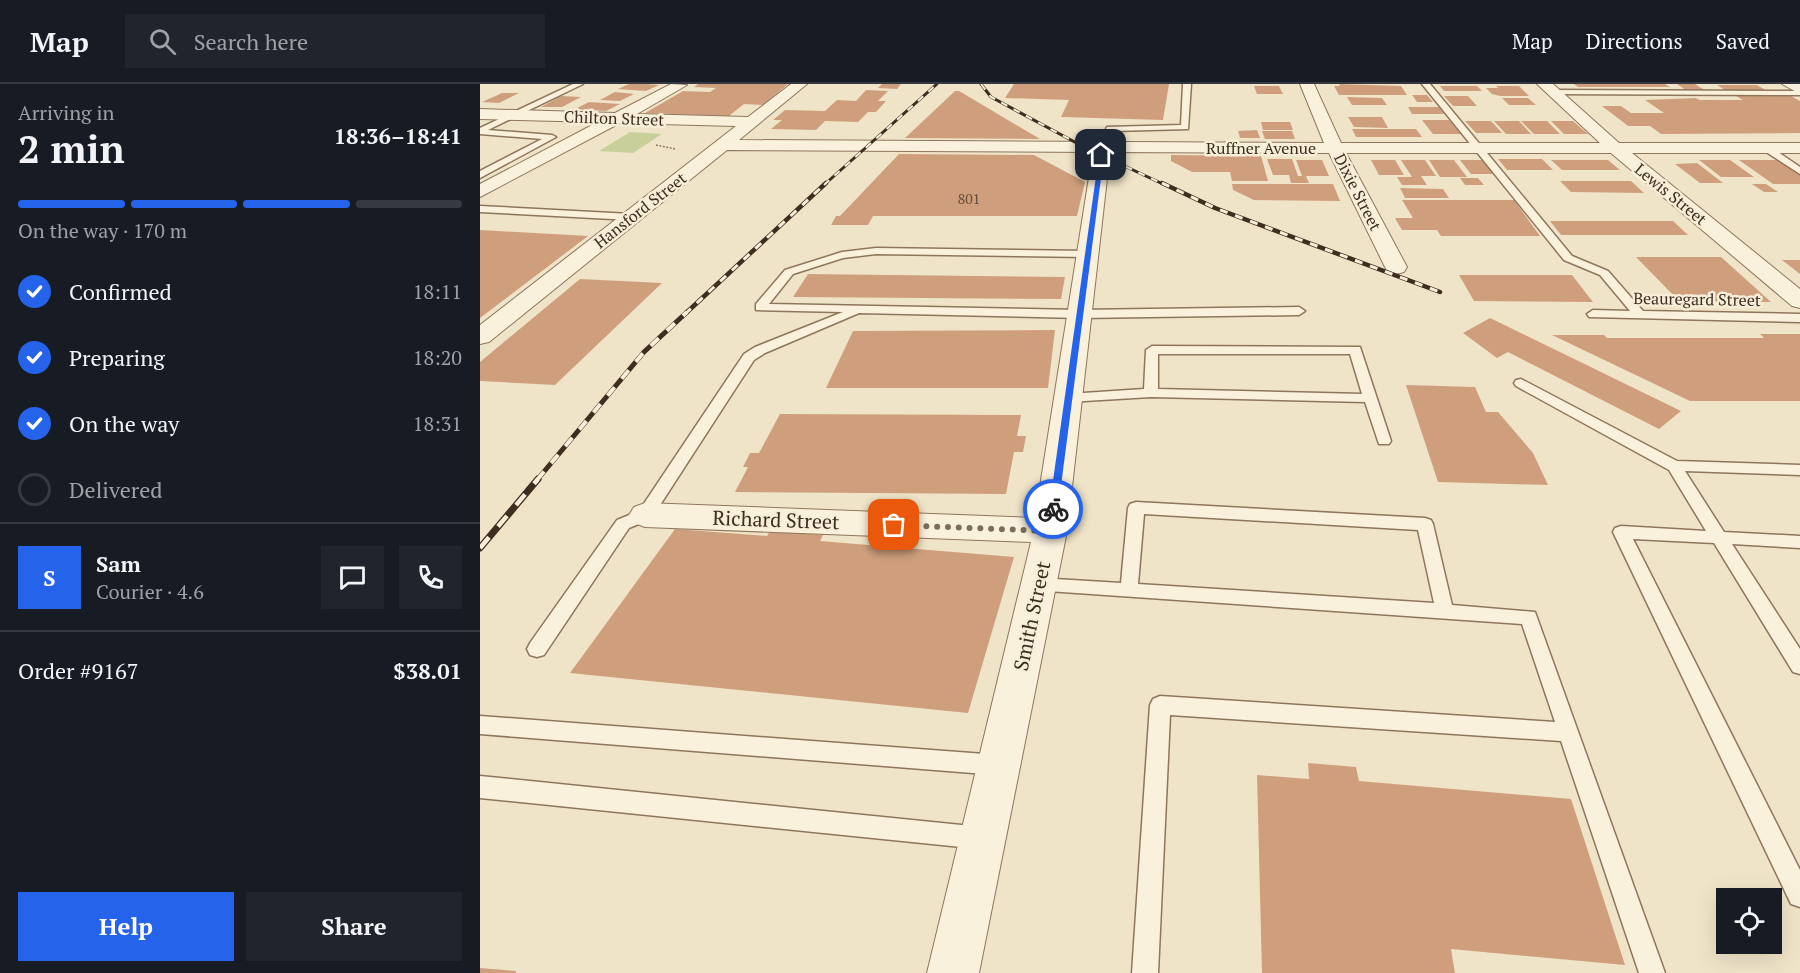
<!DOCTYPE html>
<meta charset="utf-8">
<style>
:root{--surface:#171b24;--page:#20242c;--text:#f1f3f6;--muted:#9ea1a6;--line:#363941;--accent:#2563eb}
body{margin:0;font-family:"PT Serif",serif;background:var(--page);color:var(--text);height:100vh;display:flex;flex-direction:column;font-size:22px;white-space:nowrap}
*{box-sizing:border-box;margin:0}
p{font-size:20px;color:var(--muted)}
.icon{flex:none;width:33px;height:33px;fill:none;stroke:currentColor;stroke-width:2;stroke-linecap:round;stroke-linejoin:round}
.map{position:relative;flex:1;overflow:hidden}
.sheet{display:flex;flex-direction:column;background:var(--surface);width:480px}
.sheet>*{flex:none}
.controls{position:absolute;left:1236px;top:804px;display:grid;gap:12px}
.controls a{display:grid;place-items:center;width:66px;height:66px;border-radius:0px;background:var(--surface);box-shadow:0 6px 24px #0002;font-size:30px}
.pin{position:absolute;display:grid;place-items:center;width:51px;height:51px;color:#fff;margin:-26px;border-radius:12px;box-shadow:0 3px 9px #0006}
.courier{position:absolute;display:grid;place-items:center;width:60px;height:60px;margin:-30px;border:4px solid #2563eb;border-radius:50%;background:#fff;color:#222;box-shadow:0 2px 8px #0007}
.headline em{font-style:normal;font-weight:700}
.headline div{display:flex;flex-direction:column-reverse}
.headline{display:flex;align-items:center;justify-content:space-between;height:102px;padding:0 18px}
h1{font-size:39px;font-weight:700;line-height:45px}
.bar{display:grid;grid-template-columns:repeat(4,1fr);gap:9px 6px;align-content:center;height:72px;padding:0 18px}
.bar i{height:8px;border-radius:4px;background:var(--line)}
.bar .on{background:var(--accent)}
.bar p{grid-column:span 4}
.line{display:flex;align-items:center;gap:15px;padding:0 18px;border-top:2px solid var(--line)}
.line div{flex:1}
.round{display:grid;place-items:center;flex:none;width:63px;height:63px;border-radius:0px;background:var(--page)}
ol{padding:0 18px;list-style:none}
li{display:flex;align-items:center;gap:18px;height:66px}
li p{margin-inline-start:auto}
li .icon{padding:6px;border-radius:50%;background:var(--accent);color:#fff;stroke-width:4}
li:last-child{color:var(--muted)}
li i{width:33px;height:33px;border:3px solid var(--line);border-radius:50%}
.cta{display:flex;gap:12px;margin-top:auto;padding:12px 18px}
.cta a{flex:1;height:69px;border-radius:0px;background:var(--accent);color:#fff;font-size:24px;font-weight:700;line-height:69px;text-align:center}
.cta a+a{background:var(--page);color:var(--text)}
header{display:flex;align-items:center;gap:36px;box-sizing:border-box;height:84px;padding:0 30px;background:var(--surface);border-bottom:2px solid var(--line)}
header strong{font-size:28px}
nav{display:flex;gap:33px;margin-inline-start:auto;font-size:21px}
.search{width:420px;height:54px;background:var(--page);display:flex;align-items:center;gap:15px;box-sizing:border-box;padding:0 21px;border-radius:0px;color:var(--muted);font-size:22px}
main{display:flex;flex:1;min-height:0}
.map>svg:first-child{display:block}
.green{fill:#c9cf9b}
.building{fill:#cf9f7d}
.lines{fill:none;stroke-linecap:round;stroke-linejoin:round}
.lane-casing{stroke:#8d765c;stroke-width:3}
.street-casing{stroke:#8d765c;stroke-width:2}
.path{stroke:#8d765c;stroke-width:1.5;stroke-dasharray:2 1.5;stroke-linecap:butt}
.lane{fill:#faf1dc;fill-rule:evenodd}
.street{fill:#faf1dc;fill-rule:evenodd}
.rail-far3-casing{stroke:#3d2e20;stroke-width:3}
.rail-far2-casing{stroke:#3d2e20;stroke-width:4.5}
.rail-far1-casing{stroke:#3d2e20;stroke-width:5}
.rail-casing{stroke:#3d2e20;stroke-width:7}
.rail-far3{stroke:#f7eed8;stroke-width:2;stroke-dasharray:7;stroke-linecap:butt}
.rail-far2{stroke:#f7eed8;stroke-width:3;stroke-dasharray:8;stroke-linecap:butt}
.rail-far1{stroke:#f7eed8;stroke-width:4;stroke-dasharray:11;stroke-linecap:butt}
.rail{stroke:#f7eed8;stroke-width:4.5;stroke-dasharray:14;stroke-linecap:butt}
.route{fill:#2563eb}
.done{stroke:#7c6e5b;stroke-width:6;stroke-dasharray:0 10.8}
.labels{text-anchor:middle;stroke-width:5;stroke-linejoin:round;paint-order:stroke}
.far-number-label{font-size:14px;fill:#624a37}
.far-street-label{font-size:16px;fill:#3d2e20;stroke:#f7eed8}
.street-label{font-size:20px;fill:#3d2e20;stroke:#f7eed8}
</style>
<header>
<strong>Map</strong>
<div class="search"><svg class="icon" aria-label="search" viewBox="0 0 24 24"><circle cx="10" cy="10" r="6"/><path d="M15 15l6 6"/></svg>Search here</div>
<nav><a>Map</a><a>Directions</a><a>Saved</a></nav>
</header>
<main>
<section class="sheet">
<div class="headline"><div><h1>2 min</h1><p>Arriving in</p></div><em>18:36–18:41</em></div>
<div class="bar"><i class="on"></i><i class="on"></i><i class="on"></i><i></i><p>On the way · 170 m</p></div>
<ol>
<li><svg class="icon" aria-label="check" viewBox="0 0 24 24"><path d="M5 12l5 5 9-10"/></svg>Confirmed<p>18:11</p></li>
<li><svg class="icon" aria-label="check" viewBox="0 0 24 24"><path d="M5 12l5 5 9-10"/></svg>Preparing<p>18:20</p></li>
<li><svg class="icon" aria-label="check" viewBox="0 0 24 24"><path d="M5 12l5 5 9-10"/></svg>On the way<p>18:31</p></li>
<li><i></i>Delivered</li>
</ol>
<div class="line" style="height:108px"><b class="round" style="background:var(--accent);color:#fff">S</b><div><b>Sam</b><p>Courier · 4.6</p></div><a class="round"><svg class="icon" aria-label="chat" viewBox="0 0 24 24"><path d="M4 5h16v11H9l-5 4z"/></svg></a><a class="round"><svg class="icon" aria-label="phone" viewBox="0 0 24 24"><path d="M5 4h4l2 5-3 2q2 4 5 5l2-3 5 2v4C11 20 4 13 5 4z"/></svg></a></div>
<div class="line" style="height:78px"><div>Order #9167</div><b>$38.01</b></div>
<div class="cta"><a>Help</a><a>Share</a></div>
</section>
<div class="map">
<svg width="1320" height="889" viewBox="0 0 1320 889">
<rect width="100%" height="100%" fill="#f0e4c8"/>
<polygon class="green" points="150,48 182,50 153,69 119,67"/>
<g class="building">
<polygon points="149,0 166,0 179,1 166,7 138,5"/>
<polygon points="218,0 308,0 283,21 264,20 249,32 165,29 203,7 230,8 236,4 214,3"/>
<polygon points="402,0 421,0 417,5 398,4"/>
<polygon points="534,0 689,0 683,36 581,33 589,16 525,14"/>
<polygon points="859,0 921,2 927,11 859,11 854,2 860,2"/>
<polygon points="1094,0 1185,0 1190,3 1098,3"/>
<polygon points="1197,0 1215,0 1226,7 1207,7"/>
<polygon points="1237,1 1277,1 1289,8 1248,8"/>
<polygon points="774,2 799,2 803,10 777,10"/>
<polygon points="960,2 997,2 1002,7 964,7"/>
<polygon points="1016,2 1039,2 1049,12 1020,12 1012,10 1006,4 1018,4"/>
<polygon points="386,6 408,7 398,17 406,17 396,28 388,28 378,38 345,37 336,46 291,45 302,36 293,36 305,26 345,27 357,16 376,17"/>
<polygon points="475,7 479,7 560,55 425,54"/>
<polygon points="135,8 154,10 140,17 120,16"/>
<polygon points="22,9 39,9 19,19 2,18"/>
<polygon points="932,11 947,11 953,18 937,18"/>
<polygon points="81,12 101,13 82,23 61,23"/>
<polygon points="964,12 988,12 997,22 973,22"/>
<polygon points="1256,12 1311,12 1320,17 1320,49 1181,50 1170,42 1148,42 1122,22 1141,22 1151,29 1184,29 1165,16 1216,14 1220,16 1263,16"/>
<polygon points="867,13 902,14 907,21 872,21"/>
<polygon points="1022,14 1048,14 1056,21 1029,21"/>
<polygon points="109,18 140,20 126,27 95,25"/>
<polygon points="928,23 959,23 964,30 932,30"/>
<polygon points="868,33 902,33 908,44 874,43"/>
<polygon points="942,36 969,36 981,50 953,50"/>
<polygon points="985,37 1011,37 1022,49 996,49"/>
<polygon points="1014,37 1039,37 1051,50 1026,50"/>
<polygon points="1041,37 1067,37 1080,50 1054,50"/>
<polygon points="1071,37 1093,37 1108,50 1084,50"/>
<polygon points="781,38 810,38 813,46 783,46"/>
<polygon points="872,45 936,45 942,53 876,53"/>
<polygon points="777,46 780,54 760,54 758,47"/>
<polygon points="782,47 812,47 815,55 785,55"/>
<polygon points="419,70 554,71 605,98 597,132 393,132 388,141 351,141 356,132 360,132"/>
<polygon points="691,71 781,72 788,97 752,97 750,88 712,88 691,77"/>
<polygon points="787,75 812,75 818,92 822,92 816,76 842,76 849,92 826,92 829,99 811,99 809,91 793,91"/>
<polygon points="1018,75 1062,75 1073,86 1027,86"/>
<polygon points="891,76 915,76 924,91 899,91"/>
<polygon points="921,76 945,76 956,92 941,92 947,101 922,101 917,93 932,93"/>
<polygon points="949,76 974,76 987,93 960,93"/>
<polygon points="980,76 1003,76 1015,90 991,90"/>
<polygon points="1071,76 1128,76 1140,86 1082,86"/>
<polygon points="1219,76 1250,76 1274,93 1241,93"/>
<polygon points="1259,76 1298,76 1320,91 1320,100 1293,100"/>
<polygon points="1217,79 1243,99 1220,99 1195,80"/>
<polygon points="980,94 998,94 1004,101 985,101"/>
<polygon points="1080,97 1151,97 1164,109 1091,108"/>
<polygon points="752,100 853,100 860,117 774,116 753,106"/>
<polygon points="1272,100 1286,100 1298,108 1284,108"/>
<polygon points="920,104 963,105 969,114 925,114"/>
<polygon points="922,116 1034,116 1060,152 961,152 957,146 922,146 915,134 933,134"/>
<polygon points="1070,137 1193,137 1208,151 1081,151"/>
<polygon points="0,146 108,152 0,234"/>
<polygon points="1156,173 1241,173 1291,218 1199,217"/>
<polygon points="1302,176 1320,176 1320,190"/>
<polygon points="328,190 585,193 581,215 313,213"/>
<polygon points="979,191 1092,191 1113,218 994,217"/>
<polygon points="100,195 182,199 75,301 0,297 0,278"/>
<polygon points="1010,234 1201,327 1179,345 1028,268 1017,274 983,249"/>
<polygon points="575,246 568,304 346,304 373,247"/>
<polygon points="1280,250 1320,250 1320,317 1210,317 1072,251 1124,251 1127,254 1284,254"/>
<polygon points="926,301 995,303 1006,328 1018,328 1053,369 1068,401 958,398"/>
<polygon points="300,330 541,331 537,352 546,352 543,368 534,368 526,410 255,408 268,383 263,383 270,369 279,369"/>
<polygon points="195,445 287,452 290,447 343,451 340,457 534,473 488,629 90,589"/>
<polygon points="828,679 876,683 879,697 1091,715 1145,881 971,865 975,889 782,889 777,691 829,695"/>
<polygon points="0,884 36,887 36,889 0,889"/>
</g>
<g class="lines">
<g class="lane-casing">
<g id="lane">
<polygon points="93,0 103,0 8,46 72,51 76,53 0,94 0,87 62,55 0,50 0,44"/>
<polygon points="703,0 711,0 708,45 633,47 625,65 619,65 618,63 627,43 701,41"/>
<polygon points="942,0 950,0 1092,172 1128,187 1163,227 1320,230 1320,238 1109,233 1107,230 1113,226 1150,227 1120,191 1084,176"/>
<polygon points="1073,6 1320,7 1320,11 1070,10"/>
<polygon points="1283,62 1289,62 1320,83 1320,90 1283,66"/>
<polygon points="0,122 151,130 156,133 151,136 0,128"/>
<polygon points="396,164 608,167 613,170 608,173 396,170 363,174 313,190 289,220 600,226 819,223 825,227 819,231 600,234 379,229 285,269 274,276 171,435 149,444 64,571 57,573 50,571 47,565 50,559 137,436 159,427 264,270 275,263 363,228 276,226 276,220 305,186 362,168"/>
<path d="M 672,262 L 880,263 L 911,357 L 909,360 L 899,360 L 885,318 L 671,313 L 588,318 L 581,314 L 588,310 L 664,305 L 666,266 ZM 678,270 L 870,270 L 882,310 L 678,305 Z"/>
<polygon points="1041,295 1197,377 1320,381 1320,391 1205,387 1244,448 1320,452 1320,464 1252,460 1320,565 1320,590 1313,588 1234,459 1153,455 1320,786 1320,823 1311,820 1133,448 1135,444 1141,442 1226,447 1189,386 1036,302 1034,299 1036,296"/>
<path d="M 656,418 L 945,434 L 951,436 L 953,440 L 972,521 L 1055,528 L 1185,889 L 1159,889 L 1081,657 L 690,631 L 678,889 L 652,889 L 670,621 L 673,615 L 680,612 L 1075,638 L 1042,540 L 553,506 L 550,501 L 553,496 L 559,494 L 641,499 L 648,424 L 650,420 ZM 664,430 L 938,446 L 954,519 L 658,500 Z"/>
<polygon points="0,632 518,671 526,674 529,681 526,688 518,691 0,650"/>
<polygon points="0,692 501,743 509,746 512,754 509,762 501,765 0,714"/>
</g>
</g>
<g class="street-casing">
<g id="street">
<polygon points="191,0 207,1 157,30 268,33 311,0 327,0 259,56 844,59 820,0 834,0 861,59 1120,59 1057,0 1073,0 1139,59 1320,59 1320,69 1152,69 1320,205 1320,224 1312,222 1131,69 866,69 927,183 924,188 916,190 908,188 905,183 849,69 630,68 587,447 499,889 447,889 551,458 165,443 154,439 149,431 154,423 165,419 555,434 613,68 247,66 9,258 0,260 0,241 256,42 140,39 0,113 0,100 118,38 0,35 0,25 135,29"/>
<polygon points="1302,0 1320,0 1320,10"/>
</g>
</g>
<polyline class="path" points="176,61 195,65"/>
<use href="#lane" class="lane"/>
<use href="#street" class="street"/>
<g class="rail-far3-casing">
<g id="rail-far3">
<polyline points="501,0 511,13 604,63 685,101"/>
<polyline points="344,101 457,0"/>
</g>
</g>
<g class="rail-far2-casing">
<g id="rail-far2">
<polyline points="682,99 735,124 960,208"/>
<polyline points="205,230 346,99"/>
</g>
</g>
<g class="rail-far1-casing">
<polyline id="rail-far1" points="57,396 164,268 207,228"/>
</g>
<g class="rail-casing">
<polyline id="rail" points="0,464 58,395"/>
</g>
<use href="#rail-far3" class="rail-far3"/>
<use href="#rail-far2" class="rail-far2"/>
<use href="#rail-far1" class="rail-far1"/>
<use href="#rail" class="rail"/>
</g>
<polygon class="route" points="621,69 624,71 578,425 573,429 569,425 619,71"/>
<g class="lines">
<polyline class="done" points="414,441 570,447 573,425"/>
</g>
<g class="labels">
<g class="far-number-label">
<text x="489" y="120">801</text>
</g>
<g class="far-street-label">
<text transform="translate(134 34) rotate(2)" y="6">Chilton Street</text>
<text x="781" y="70">Ruffner Avenue</text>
<text transform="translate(878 108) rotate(63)" y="6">Dixie Street</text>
<text transform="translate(1191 110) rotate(39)" y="6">Lewis Street</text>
<text transform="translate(160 126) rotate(-38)" y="6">Hansford Street</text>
<text transform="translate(1217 215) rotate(1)" y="6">Beauregard Street</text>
</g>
<g class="street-label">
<text transform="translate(296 436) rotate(2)" y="7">Richard Street</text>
<text transform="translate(552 532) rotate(-78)" y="7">Smith Street</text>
</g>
</g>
</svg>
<div class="controls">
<a><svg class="icon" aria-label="locate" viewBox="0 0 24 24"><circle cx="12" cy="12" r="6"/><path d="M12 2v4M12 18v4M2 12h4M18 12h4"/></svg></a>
</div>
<div class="pin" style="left:414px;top:441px;background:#ea580c"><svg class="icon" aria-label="bag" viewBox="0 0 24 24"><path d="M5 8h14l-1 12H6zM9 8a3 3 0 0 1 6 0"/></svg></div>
<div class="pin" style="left:621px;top:71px;background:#1f2937"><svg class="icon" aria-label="home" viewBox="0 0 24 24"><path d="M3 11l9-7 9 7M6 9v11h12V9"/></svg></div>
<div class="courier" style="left:573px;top:425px"><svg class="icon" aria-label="bike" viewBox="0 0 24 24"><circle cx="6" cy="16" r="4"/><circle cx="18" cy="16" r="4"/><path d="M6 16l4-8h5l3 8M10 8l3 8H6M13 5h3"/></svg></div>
</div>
</main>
